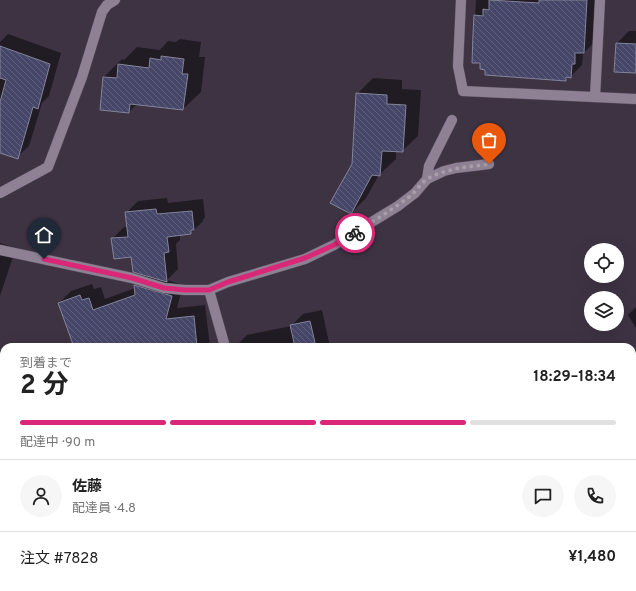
<!DOCTYPE html>
<html lang="ja">
<meta charset="utf-8">
<style>
:root{--surface:#fff;--page:#f6f6f6;--text:#222;--muted:#767676;--line:#e0e0e0;--accent:#db2777}
body{margin:0;font-family:Overpass,"Noto Sans JP",sans-serif;background:var(--page);color:var(--text);height:100vh;display:flex;flex-direction:column;font-size:15px;white-space:nowrap}
*{box-sizing:border-box;margin:0}
p{font-size:13px;color:var(--muted)}
.icon{flex:none;width:22px;height:22px;fill:none;stroke:currentColor;stroke-width:2;stroke-linecap:round;stroke-linejoin:round}
.map{position:relative;flex:1;overflow:hidden}
.details{position:absolute;left:0px;top:343px;width:636px;height:248px;display:flex;flex-direction:column;background:var(--surface);border-radius:12px 12px 0 0;box-shadow:0 4px 16px #0002}
.details>*{flex:none}
.controls{position:absolute;left:584px;top:243px;display:grid;gap:8px}
.controls a{display:grid;place-items:center;width:40px;height:40px;border-radius:50%;background:var(--surface);box-shadow:0 4px 16px #0002;font-size:20px}
.pin{position:absolute;display:grid;place-items:center;width:34px;height:34px;color:#fff;margin:-41px -17px;border-radius:50% 50% 50% 0;rotate:-45deg;box-shadow:0 0 4px #0007}
.pin .icon{rotate:45deg}
.courier{position:absolute;display:grid;place-items:center;width:40px;height:40px;margin:-20px;border:3px solid #db2777;border-radius:50%;background:#fff;color:#222;box-shadow:0 1px 5px #0007}
.summary em{font-style:normal;font-weight:700}
.summary div{display:flex;flex-direction:column-reverse}
.summary{display:flex;align-items:center;justify-content:space-between;height:68px;padding:0 20px}
h1{font-size:26px;font-weight:700;line-height:30px}
.bar{display:grid;grid-template-columns:repeat(4,1fr);gap:6px 4px;align-content:center;height:48px;padding:0 20px}
.bar i{height:5px;border-radius:3px;background:var(--line)}
.bar .selected{background:var(--accent)}
.bar p{grid-column:span 4}
.line{display:flex;align-items:center;gap:10px;padding:0 20px;border-top:1px solid var(--line)}
.line div{flex:1}
.round{display:grid;place-items:center;flex:none;width:42px;height:42px;border-radius:21px;background:var(--page)}
.map>svg:first-child{display:block}
.shadow{fill:#0007}
.building{fill:url(#building-back-hatch);stroke:#83849a}
.lines{fill:none;stroke-linecap:round;stroke-linejoin:round}
.minor-casing{stroke:#594f5e;stroke-width:11}
.minor{stroke:#8e8194;stroke-width:10}
.done{stroke:#a79eaa;stroke-width:4;stroke-dasharray:0 7.2}
.route{stroke:#db2777;stroke-width:5}
</style>
<div class="map">
<svg width="636" height="591" viewBox="0 0 636 591">
<defs>
<pattern id="building-back-hatch" width="6" height="6" patternUnits="userSpaceOnUse"><rect width="6" height="6" fill="#464669"/><path d="M-1 5l2 2M0 0l6 6M5-1l2 2" fill="none" stroke="#60607e"/></pattern>
</defs>
<rect width="100%" height="100%" fill="#3e3343"/>
<g class="shadow">
<polygon points="476,0 598,0 596,40 583,54 582,65 570,77 568,77 566,80 486,69 481,62 474,34"/>
<polygon points="629,31 636,31 636,72 617,43"/>
<polygon points="8,34 61,53 49,96 42,103 29,146 17,157 0,152 0,42"/>
<polygon points="180,39 201,42 199,57 205,57 201,92 183,109 137,104 129,112 101,109 104,77 122,59 124,60 137,47 160,50 168,41 176,42"/>
<polygon points="373,78 402,80 402,89 421,90 418,136 402,151 396,151 396,159 379,175 366,198 351,213 357,94"/>
<polygon points="167,198 168,203 203,199 205,217 203,220 203,221 191,233 180,234 180,240 176,244 178,269 167,280 183,285 177,308 205,305 210,347 78,347 59,303 71,291 92,284 94,289 101,287 105,299 135,288 135,286 146,275 132,256 112,239 124,227 128,227 126,213 138,201"/>
<polygon points="0,243 16,248 0,296"/>
<polygon points="636,307 636,328 628,315"/>
<polygon points="322,310 330,347 235,347 247,335 291,326 303,314"/>
<polygon points="0,458 4,458 4,554 2,553 0,563"/>
<polygon points="633,471 636,471 636,525 632,525 632,472"/>
<polygon points="140,587 217,587 214,591 148,591"/>
</g>
<g class="building">
<polygon points="489,0 539,3 539,0 587,0 584,53 575,53 575,64 572,64 571,78 566,77 566,81 485,75 485,70 480,69 480,63 472,63 473,34 474,15 483,16 483,9 489,10"/>
<polygon points="616,43 636,44 636,73 614,72"/>
<polygon points="0,46 50,64 38,109 33,107 18,159 0,153 0,102 6,80 0,78"/>
<polygon points="161,56 184,59 182,74 188,74 183,110 130,104 129,113 100,110 103,77 117,78 118,64 149,68 150,58 161,60"/>
<polygon points="356,93 387,95 387,104 406,105 403,152 382,151 380,176 372,175 351,214 330,203 352,164"/>
<polygon points="156,209 157,214 192,211 194,230 191,230 191,234 167,237 169,252 164,253 167,282 133,272 131,257 114,259 111,238 128,237 125,212"/>
<polygon points="134,285 172,296 166,319 194,316 197,347 74,347 58,303 80,295 82,300 89,298 93,310 135,295"/>
<polygon points="310,321 316,347 295,347 290,325"/>
</g>
<g class="lines">
<g class="minor-casing">
<g id="minor">
<polyline points="461,0 458,66 463,91 636,99"/>
<polyline points="595,97 600,0"/>
<polyline points="427,179 444,171 456,168 489,164"/>
<polyline points="0,193 48,167 82,77 102,12 107,5 115,0"/>
<polyline points="0,250 132,278 164,288 185,290 209,290 228,282 305,259 334,245 398,206 415,193 427,179 429,166 452,120"/>
<polyline points="209,290 224,343"/>
<polyline points="0,441 4,442"/>
<polyline points="453,587 464,591"/>
</g>
</g>
<use href="#minor" class="minor"/>
</g>
<g class="lines">
<path class="done" d="M 355,233 C 373,221 392,210 409,197 C 416,192 421,182 429,178 C 448,168 468,167 489,164"/>
<polyline class="route" points="44,259 132,278 164,288 185,290 209,290 228,282 305,258 334,245 355,233"/>
</g>
</svg>
<div class="controls">
<a><svg class="icon" aria-label="locate" viewBox="0 0 24 24"><circle cx="12" cy="12" r="6"/><path d="M12 2v4M12 18v4M2 12h4M18 12h4"/></svg></a>
<a><svg class="icon" aria-label="layers" viewBox="0 0 24 24"><path d="M12 4l9 5-9 5-9-5zM3 14l9 5 9-5"/></svg></a>
</div>
<div class="pin" style="left:489px;top:164px;background:#ea580c"><svg class="icon" aria-label="bag" viewBox="0 0 24 24"><path d="M5 8h14l-1 12H6zM9 8a3 3 0 0 1 6 0"/></svg></div>
<div class="pin" style="left:44px;top:259px;background:#1f2937"><svg class="icon" aria-label="home" viewBox="0 0 24 24"><path d="M3 11l9-7 9 7M6 9v11h12V9"/></svg></div>
<div class="courier" style="left:355px;top:233px"><svg class="icon" aria-label="bike" viewBox="0 0 24 24"><circle cx="6" cy="16" r="4"/><circle cx="18" cy="16" r="4"/><path d="M6 16l4-8h5l3 8M10 8l3 8H6M13 5h3"/></svg></div>
<section class="details">
<div class="summary"><div><h1>2 分</h1><p>到着まで</p></div><em>18:29–18:34</em></div>
<div class="bar"><i class="selected"></i><i class="selected"></i><i class="selected"></i><i></i><p>配達中 · 90 m</p></div>
<div class="line" style="height:72px"><a class="round"><svg class="icon" aria-label="person" viewBox="0 0 24 24"><circle cx="12" cy="8" r="4"/><path d="M4 21q1-7 8-7t8 7"/></svg></a><div><b>佐藤</b><p>配達員 · 4.8</p></div><a class="round"><svg class="icon" aria-label="chat" viewBox="0 0 24 24"><path d="M4 5h16v11H9l-5 4z"/></svg></a><a class="round"><svg class="icon" aria-label="phone" viewBox="0 0 24 24"><path d="M5 4h4l2 5-3 2q2 4 5 5l2-3 5 2v4C11 20 4 13 5 4z"/></svg></a></div>
<div class="line" style="height:52px"><div>注文 #7828</div><b>¥1,480</b></div>
</section>
</div>
